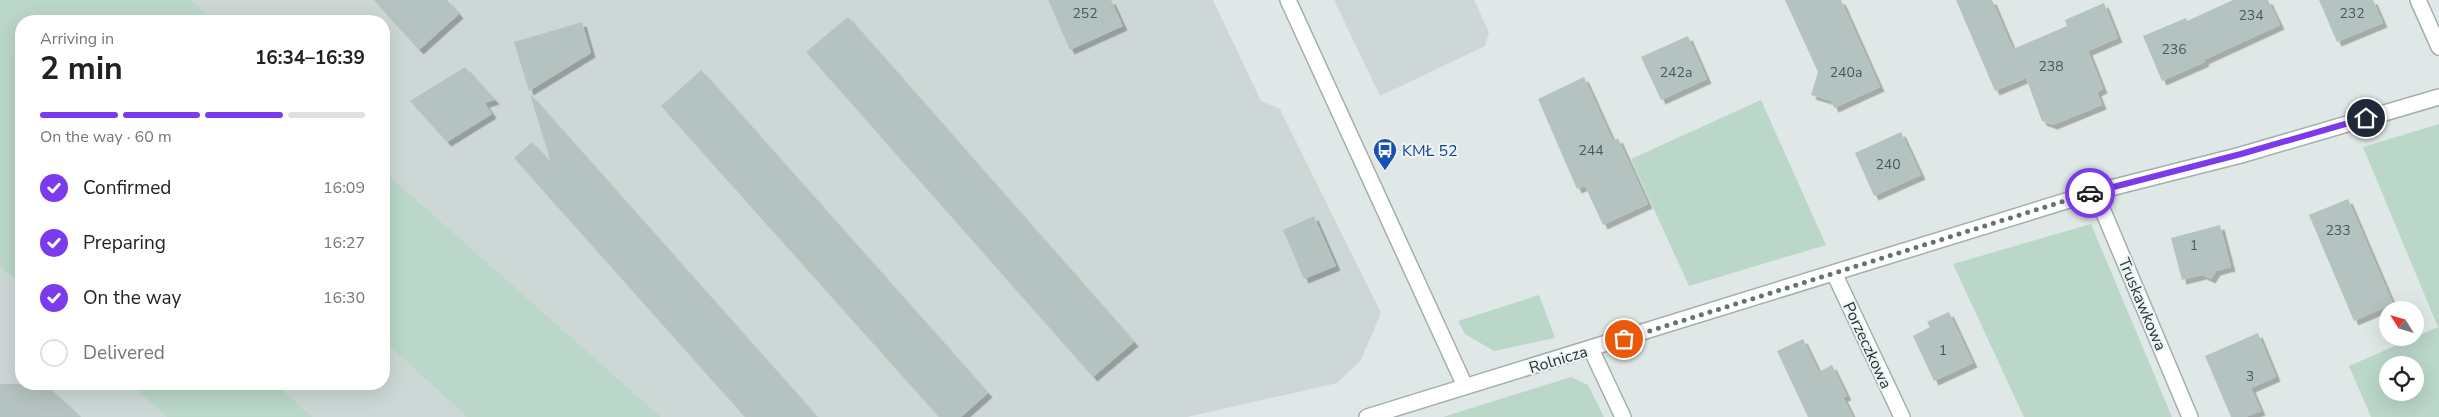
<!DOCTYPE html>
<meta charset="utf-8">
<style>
:root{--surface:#fff;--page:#f2f2f2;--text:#222;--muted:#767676;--line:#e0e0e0;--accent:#7c3aed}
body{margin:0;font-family:"Nunito Sans",sans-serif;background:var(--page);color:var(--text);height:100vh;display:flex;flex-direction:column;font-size:19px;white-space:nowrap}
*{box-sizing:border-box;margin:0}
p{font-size:16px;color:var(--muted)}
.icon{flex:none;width:28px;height:28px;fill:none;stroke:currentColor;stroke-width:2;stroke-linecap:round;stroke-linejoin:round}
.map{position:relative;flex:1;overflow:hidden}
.drawer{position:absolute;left:15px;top:15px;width:375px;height:375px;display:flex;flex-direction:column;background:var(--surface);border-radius:20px;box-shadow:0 5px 20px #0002}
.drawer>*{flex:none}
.needle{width:32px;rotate:307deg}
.buttons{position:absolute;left:2379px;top:301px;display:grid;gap:10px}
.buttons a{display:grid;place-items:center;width:45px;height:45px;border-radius:50%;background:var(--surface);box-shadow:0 5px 20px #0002;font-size:25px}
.pin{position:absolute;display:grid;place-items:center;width:42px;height:42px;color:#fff;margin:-21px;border:2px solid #fff;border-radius:50%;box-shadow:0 1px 5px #0007}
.courier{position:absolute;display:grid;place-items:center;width:50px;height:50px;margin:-25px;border:4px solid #7c3aed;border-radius:50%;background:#fff;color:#222;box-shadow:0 1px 6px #0007}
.head em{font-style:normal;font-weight:700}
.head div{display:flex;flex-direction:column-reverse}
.head{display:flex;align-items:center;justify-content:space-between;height:85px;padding:0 25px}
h1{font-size:32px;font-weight:700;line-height:38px}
.bar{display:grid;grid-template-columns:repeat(4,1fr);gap:8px 5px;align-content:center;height:60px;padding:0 25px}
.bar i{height:6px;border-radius:4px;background:var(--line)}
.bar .selected{background:var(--accent)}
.bar p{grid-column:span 4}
ol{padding:0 25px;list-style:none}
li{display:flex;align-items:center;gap:15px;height:55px}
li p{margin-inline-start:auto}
li .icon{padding:5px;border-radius:50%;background:var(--accent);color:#fff;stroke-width:4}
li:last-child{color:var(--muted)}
li i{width:28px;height:28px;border:2px solid var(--line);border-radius:50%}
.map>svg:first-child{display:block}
.built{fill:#cdd8d6}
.green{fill:#bad7c9;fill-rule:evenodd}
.building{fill:#b5c3c0;filter:url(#shadow)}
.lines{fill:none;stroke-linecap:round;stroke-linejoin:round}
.minor-casing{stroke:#a3afae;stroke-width:18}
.tertiary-casing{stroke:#a3afae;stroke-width:18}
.minor{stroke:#fff;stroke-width:15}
.tertiary{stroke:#fff;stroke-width:15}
.done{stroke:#647474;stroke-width:5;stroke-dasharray:0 9}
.route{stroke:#7c3aed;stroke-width:6}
.labels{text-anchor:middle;stroke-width:4;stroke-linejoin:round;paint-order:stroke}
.number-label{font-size:14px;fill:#475958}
.transit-label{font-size:16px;fill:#164399;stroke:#eff5f4;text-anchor:start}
.street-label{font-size:16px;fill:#223636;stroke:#eff5f4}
</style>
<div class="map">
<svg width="2439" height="417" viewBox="0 0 2439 417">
<defs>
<filter id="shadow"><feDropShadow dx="4.5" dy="4.5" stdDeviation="0" flood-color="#0004"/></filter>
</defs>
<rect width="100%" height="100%" fill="#dfe8e6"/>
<g class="built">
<polygon points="191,0 1213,0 1261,101 1280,109 1381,313 1361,360 1337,383 1187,417 661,417 384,171 384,21 215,21"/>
<polygon points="1334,0 1474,0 1489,32 1485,46 1380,96"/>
<polygon points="0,266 21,285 21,384 130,384 167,417 0,417"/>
<polygon points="384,341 467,417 313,417 276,384 384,384"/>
</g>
<g class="green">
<polygon points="0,0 191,0 215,21 21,21 21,285 0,266"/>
<polygon points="1761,100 1826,245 1689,286 1631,159"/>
<path d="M 2439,124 L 2439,417 L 2371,417 L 2349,366 L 2438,327 L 2363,147 ZM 2388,365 L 2415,365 L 2415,392 L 2388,392 Z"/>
<polygon points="384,171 661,417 467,417 384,341"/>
<polygon points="2091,224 2172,417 2024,417 1953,264"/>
<polygon points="1539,295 1555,338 1494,351 1465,334 1458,321"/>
<polygon points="1571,377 1588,385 1604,417 1443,417"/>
<polygon points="130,384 276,384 313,417 167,417"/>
</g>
<g class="building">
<polygon points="374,0 447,0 459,14 419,50"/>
<polygon points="1048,0 1111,0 1123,26 1070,50"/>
<polygon points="1785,0 1841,0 1880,87 1834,108 1831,101 1811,95 1818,72"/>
<polygon points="1956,0 1992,0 2013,49 2067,26 2065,20 2104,3 2118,38 2088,51 2103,89 2097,92 2102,105 2053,125 2042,121 2026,78 1995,91"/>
<polygon points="2233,0 2268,0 2280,25 2204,60 2205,62 2162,81 2143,36 2186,18 2187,21"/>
<polygon points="2319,0 2373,0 2383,23 2337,42"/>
<polygon points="848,17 1134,342 1093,377 806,52"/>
<polygon points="582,22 591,53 529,91 514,42"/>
<polygon points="1688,36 1707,79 1661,100 1641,57"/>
<polygon points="465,67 495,100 485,103 492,114 447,142 410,101"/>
<polygon points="701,70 988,393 961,417 939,417 661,106"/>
<polygon points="1584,77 1613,141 1618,138 1648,204 1603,225 1585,186 1577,189 1538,99"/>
<polygon points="530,94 817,417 745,417 514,158 532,142 551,163"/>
<polygon points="1901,132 1921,175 1874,196 1855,153"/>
<polygon points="2348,199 2393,304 2354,321 2309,215"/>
<polygon points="1314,216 1336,266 1304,279 1283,230"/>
<polygon points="2220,225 2231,267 2216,271 2211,279 2202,275 2182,280 2171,238"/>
<polygon points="1949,312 1973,363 1934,381 1913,336 1930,327 1927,322"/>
<polygon points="2258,333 2276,377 2251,388 2261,411 2245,417 2231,417 2205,356"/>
<polygon points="1803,339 1819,372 1832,365 1847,396 1843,397 1853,417 1808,417 1777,351"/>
<polygon points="0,384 45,384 81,417 0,417"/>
</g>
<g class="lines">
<g class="minor-casing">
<g id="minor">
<polyline points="1288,0 1465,386"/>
<polyline points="2418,0 2439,47"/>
<polyline points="2095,192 2190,417"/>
<polyline points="1834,273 1902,417"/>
<polyline points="1591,349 1623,417"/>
</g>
</g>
<g class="tertiary-casing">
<polyline id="tertiary" points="1367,417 2095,192 2241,155 2439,97"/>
</g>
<use href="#minor" class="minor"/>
<use href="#tertiary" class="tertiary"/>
</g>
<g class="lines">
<polyline class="done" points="1624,339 2090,193"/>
<polyline class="route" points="2090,193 2241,154 2366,118"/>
</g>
<defs>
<g id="bus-pin" transform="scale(1.25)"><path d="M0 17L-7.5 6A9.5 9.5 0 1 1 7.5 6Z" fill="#1a4fb4" stroke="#eff5f4"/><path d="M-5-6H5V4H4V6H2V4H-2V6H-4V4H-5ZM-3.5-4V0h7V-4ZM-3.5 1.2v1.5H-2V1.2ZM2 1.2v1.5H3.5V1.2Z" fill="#fff"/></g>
</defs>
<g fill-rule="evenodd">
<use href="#bus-pin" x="1385" y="150"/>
</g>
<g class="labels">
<g class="number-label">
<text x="1085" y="18">252</text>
<text x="2352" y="18">232</text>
<text x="2251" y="20">234</text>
<text x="2174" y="54">236</text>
<text x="2051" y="71">238</text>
<text x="1676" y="77">242a</text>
<text x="1846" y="77">240a</text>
<text x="1591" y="155">244</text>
<text x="1888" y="169">240</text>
<text x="2338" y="235">233</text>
<text x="2194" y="250">1</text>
<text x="1943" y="355">1</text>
<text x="2250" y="381">3</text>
</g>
<g class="transit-label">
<text x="1402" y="156">KMŁ 52</text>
</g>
<g class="street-label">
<text transform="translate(2143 304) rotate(67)" y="6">Truskawkowa</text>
<text transform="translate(1868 345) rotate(65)" y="6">Porzeczkowa</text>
<text transform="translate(1558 359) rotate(-17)" y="6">Rolnicza</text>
</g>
</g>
</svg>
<div class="buttons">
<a><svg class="needle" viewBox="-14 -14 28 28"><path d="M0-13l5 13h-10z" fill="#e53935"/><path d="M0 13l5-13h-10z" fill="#767676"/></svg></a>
<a><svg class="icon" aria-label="locate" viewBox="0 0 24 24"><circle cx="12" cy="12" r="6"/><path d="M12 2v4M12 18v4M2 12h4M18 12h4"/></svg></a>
</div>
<div class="pin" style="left:1624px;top:339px;background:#ea580c"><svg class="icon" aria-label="bag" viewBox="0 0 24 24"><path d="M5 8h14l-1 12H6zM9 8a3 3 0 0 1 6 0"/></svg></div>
<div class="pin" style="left:2366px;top:118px;background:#1f2937"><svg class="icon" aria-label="home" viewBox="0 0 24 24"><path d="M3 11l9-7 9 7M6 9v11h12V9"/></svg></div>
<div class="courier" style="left:2090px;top:193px"><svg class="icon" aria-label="car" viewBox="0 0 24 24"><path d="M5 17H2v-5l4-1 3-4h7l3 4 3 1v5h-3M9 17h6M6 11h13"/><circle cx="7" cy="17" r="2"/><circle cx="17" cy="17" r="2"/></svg></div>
<section class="drawer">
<div class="head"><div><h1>2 min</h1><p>Arriving in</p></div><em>16:34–16:39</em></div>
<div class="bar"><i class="selected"></i><i class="selected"></i><i class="selected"></i><i></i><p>On the way · 60 m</p></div>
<ol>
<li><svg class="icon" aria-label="check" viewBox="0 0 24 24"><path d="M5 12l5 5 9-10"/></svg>Confirmed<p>16:09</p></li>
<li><svg class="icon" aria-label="check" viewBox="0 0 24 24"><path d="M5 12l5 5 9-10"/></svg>Preparing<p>16:27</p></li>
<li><svg class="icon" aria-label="check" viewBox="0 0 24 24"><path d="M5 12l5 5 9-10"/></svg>On the way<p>16:30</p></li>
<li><i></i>Delivered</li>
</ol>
</section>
</div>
